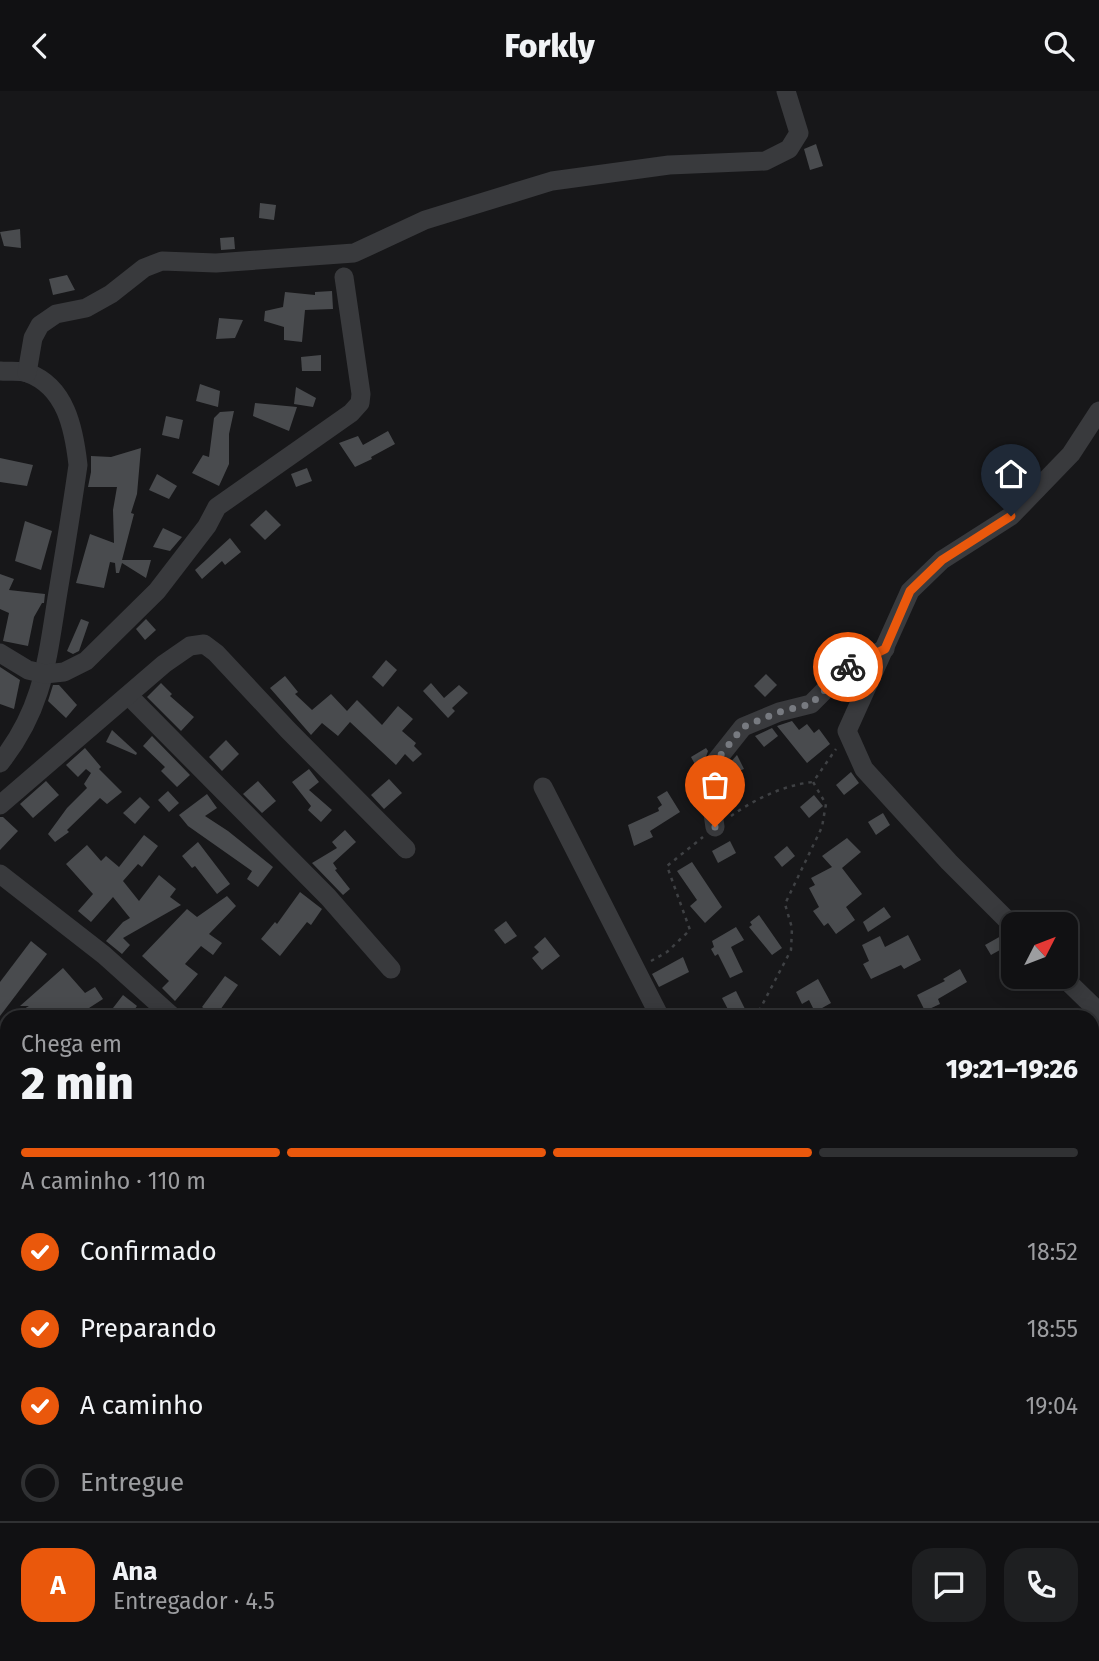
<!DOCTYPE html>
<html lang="pt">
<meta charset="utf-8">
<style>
:root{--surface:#111113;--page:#1e1f21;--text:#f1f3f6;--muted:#9c9da0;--line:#303133;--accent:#ea580c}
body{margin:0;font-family:"Fira Sans",sans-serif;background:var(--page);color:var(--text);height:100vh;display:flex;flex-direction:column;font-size:26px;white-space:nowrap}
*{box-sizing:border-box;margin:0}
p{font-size:23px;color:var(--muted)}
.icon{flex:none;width:38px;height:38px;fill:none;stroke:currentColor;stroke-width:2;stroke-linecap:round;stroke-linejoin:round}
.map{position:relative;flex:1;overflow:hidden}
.panel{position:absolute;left:0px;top:919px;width:1099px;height:653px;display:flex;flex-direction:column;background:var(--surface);border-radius:21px 21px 0 0;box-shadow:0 4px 18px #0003,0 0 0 2px var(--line)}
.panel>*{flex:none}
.needle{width:46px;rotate:48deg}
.controls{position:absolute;left:1001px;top:821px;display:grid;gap:14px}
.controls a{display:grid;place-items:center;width:77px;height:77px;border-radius:14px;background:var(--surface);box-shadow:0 4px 18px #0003,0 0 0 2px var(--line);font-size:35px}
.pin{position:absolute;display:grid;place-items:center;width:60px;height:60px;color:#fff;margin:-72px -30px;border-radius:50% 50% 50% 0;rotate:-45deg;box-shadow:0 0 7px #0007}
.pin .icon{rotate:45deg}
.courier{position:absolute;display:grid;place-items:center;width:70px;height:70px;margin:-35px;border:5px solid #ea580c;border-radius:50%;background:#fff;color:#222;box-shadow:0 2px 9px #0007}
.summary em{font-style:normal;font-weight:800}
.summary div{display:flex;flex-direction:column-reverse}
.summary{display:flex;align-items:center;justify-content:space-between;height:119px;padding:0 21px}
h1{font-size:46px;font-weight:800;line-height:52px}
.bar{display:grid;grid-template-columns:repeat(4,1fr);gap:10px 7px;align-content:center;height:84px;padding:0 21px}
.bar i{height:9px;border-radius:5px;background:var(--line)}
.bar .selected{background:var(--accent)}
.bar p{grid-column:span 4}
.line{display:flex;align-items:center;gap:18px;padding:0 21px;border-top:2px solid var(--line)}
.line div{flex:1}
.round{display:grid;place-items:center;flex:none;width:74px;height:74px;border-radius:21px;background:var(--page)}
ol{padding:0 21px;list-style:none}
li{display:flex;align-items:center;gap:21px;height:77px}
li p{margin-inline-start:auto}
li .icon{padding:7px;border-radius:50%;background:var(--accent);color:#fff;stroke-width:4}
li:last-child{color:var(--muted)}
li i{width:38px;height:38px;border:4px solid var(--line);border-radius:50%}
header{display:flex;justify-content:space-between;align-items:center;height:91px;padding:0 21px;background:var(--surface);font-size:32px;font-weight:800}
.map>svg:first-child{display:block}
.building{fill:#494b4e}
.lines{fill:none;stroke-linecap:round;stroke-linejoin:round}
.path{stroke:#3f4144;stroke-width:2.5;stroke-dasharray:3.5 5;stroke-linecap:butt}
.minor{stroke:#393a3d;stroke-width:19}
.done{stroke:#777a80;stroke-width:7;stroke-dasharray:0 12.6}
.route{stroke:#ea580c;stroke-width:9}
</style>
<header><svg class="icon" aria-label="back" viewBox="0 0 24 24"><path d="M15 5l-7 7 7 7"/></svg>Forkly<svg class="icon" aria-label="search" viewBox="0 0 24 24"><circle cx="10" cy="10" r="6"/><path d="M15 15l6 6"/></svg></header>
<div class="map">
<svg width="1099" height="1570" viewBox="0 0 1099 1570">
<rect width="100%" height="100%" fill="#171719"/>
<g class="building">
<polygon points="816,53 823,75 810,79 804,58"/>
<polygon points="260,112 276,114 274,129 259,127"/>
<polygon points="20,138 21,157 4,155 0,141"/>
<polygon points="234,146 235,158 221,159 220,147"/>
<polygon points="67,184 75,199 53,204 49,188"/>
<polygon points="332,200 333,218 305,219 302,251 284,249 284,236 264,230 265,220 283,216 285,201 315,204 315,201"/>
<polygon points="219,227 243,229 235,247 216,248"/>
<polygon points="321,264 321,280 302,280 301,266"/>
<polygon points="200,293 220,300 218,316 196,310"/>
<polygon points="296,296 316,307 313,316 294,313"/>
<polygon points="255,312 297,316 289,340 253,325"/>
<polygon points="234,320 229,343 229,373 219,395 192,382 203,364 209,366 214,327 220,321"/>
<polygon points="166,325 183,329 179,348 162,344"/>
<polygon points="388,340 395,353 371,366 372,368 355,376 339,352 358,345 363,354"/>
<polygon points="141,357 137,403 131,422 134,423 122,469 151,469 146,487 122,472 119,482 116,482 115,472 110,471 104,497 76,492 90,443 114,452 113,419 117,396 88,396 91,381 91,365 111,366"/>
<polygon points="0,367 33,374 27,395 0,391"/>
<polygon points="307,377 312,390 296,396 291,383"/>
<polygon points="157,383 177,395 169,408 149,399"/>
<polygon points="266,419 281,434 265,449 250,434"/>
<polygon points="25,430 52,440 41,479 15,470"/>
<polygon points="163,437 182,446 170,460 153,456"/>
<polygon points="230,447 241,461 225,474 222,470 202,488 195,479"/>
<polygon points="0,483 14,488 9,499 45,503 44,512 42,512 34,526 28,555 3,550 9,522 0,518"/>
<polygon points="81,528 89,531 79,560 73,563 67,560"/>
<polygon points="146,528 156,539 145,549 136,538"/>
<polygon points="386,569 397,579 383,596 372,586"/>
<polygon points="0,576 20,589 14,618 0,613"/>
<polygon points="766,583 777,594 765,606 754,595"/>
<polygon points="285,585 298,601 295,603 312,619 331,603 347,620 357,609 382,634 398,615 413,628 402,640 416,652 414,655 422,663 413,671 405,663 396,674 350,631 338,645 322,632 311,644 270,597"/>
<polygon points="161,592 172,603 170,605 194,626 181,640 147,606"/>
<polygon points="431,592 444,607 459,594 468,602 452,617 455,620 448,627 423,600"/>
<polygon points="53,594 59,594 77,614 66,627 48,610"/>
<polygon points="792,630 799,639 807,633 814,642 819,638 830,653 807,672 777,635"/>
<polygon points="772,637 778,645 764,656 755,645"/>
<polygon points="112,639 137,662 136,664 106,651"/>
<polygon points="152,645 190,684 177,696 161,680 165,676 143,655"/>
<polygon points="226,649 239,663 222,680 209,666"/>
<polygon points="85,657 101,676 99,678 122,701 107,713 100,707 67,739 69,741 55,751 48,743 67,717 87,697 84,693 91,682 86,678 78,686 66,674"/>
<polygon points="706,657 708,660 703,674 697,677 691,666"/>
<polygon points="737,664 744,678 726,685 727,675"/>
<polygon points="309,678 319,691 309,699 332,719 321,731 308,719 311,715 292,691"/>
<polygon points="851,681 859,692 844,704 836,694"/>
<polygon points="389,688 402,702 384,718 371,704"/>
<polygon points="46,690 59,704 33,727 20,713"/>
<polygon points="258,690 276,710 262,722 243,703"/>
<polygon points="168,700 179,712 169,721 158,709"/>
<polygon points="667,700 680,721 650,740 653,746 634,755 628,734 659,720 658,717 662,714 657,706"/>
<polygon points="207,703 217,717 205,725 228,740 273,776 258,796 247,788 252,780 188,735 179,724"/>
<polygon points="814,704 823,715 809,727 800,716"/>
<polygon points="140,706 150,716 135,733 123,722"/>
<polygon points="883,722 890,734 876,744 868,731"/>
<polygon points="0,726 3,726 18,740 0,759"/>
<polygon points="345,739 356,751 333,772 337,778 335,779 350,798 343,804 312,772 337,757 332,751"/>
<polygon points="144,744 158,755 142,776 138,773 123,790 139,810 159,784 176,798 170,806 181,814 123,847 130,854 122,863 106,850 123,831 130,827 113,806 91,831 78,820 93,803 66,773 87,754 101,770 106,765 119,776"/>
<polygon points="847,747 861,761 842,777 862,803 846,816 855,829 836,843 828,832 824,835 813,820 819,816 809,797 815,794 811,787 832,776 822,765"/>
<polygon points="730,750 736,762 718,772 712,760"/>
<polygon points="198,751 230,793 217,803 195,775 192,777 182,765"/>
<polygon points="787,755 795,765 782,776 774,766"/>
<polygon points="692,771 722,816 705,832 690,815 697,809 677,780"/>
<polygon points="300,801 322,818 311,834 307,831 280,865 261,848 275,831 277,833"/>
<polygon points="227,805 236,815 209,843 222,852 213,864 201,855 185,873 198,883 175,910 162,897 169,890 142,865 187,818 197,826"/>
<polygon points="884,816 891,826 868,841 863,831"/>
<polygon points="759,824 782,857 772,864 749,836 752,834 750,831"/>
<polygon points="506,830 517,845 505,853 494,839"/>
<polygon points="736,836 744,849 731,856 743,881 730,887 718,863 715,865 711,858 714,856 712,850"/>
<polygon points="908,844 921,869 904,878 901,874 871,888 863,873 869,870 862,854 880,845 885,856"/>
<polygon points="1001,845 1007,855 991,864 985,854"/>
<polygon points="545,846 560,865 542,879 532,867 539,861 534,856"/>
<polygon points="31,850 47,863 0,925 0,891"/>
<polygon points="683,866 689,881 659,896 652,883"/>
<polygon points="63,877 85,902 95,896 103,908 75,926 10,926 29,915 20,915"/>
<polygon points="960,878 967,891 938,908 940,913 925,920 917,904 945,890 943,888"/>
<polygon points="225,885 238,894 215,926 202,916"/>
<polygon points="818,888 831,912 815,921 809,909 802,913 796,901"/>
<polygon points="736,900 749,926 732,926 722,907"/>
<polygon points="123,904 137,915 129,926 125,926 113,917"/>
</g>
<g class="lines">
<g class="path">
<path d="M 731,725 C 755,708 784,694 813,691"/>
<polyline points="651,870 667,861 690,839 667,775 703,746"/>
<polyline points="759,920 791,859 792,837 785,813 822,736 826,713 813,691 836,658"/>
</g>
<g class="minor">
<path d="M 0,280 C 8,281 20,279 28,282 C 66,296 74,338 78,374 C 72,416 65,459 58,501 C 47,568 44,617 0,672"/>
<polyline points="27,282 33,247 40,234 56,223 86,217 111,203 144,177 162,170 216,172 354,162 425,129 552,90 669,74 765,70 789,58 799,42 786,0"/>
<polyline points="0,562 28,579 45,583 64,581 86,570 157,500 207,435 217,416 351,322 360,312 361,303 344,186"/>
<polyline points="129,605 328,806 391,878"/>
<polyline points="543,696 660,926"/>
<polyline points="0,714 164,573 190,555 204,553 216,562 288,639 406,758"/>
<polyline points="715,736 710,702 716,670 743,636 779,621 811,613 849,575 885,558"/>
<polyline points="0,783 104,864 173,926"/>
<polyline points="1013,835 949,771 864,678 847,640 910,500 942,469 1011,425 1071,363 1099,320"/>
<polyline points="1063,886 1099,921"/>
<polyline points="0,1167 7,1160"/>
<polyline points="0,1193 7,1198"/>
<polyline points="1092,1337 1099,1329"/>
<polyline points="1092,1423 1099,1437"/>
<polyline points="0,1555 7,1547"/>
</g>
</g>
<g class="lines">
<polyline class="done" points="715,736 709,702 716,670 743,636 779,621 811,613 848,576"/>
<polyline class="route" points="848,576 885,558 910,500 942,469 1011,425"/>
</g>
</svg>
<div class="controls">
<a><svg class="needle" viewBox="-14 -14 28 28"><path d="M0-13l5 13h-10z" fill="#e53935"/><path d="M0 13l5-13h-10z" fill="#9c9da0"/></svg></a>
</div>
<div class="pin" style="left:715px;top:736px;background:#ea580c"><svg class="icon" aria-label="bag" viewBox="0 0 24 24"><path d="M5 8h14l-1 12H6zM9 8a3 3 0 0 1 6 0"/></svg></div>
<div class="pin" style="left:1011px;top:425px;background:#1f2937"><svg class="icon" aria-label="home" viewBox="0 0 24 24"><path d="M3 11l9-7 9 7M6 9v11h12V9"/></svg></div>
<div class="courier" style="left:848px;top:576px"><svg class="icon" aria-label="bike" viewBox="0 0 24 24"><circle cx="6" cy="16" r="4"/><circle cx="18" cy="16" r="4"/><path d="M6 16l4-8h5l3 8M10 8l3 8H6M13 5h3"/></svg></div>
<section class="panel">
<div class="summary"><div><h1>2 min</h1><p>Chega em</p></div><em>19:21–19:26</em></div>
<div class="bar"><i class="selected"></i><i class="selected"></i><i class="selected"></i><i></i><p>A caminho · 110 m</p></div>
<ol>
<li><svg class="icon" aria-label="check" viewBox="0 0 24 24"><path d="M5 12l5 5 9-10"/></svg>Confirmado<p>18:52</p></li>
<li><svg class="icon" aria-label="check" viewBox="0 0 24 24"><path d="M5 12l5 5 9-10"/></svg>Preparando<p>18:55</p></li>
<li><svg class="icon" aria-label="check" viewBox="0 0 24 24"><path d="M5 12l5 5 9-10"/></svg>A caminho<p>19:04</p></li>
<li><i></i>Entregue</li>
</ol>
<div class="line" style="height:126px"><b class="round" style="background:var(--accent);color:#fff">A</b><div><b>Ana</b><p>Entregador · 4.5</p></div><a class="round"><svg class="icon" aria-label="chat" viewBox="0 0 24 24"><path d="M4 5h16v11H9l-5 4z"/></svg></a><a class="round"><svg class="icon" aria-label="phone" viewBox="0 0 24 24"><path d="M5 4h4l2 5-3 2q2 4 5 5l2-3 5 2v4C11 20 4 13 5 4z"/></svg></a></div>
</section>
</div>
